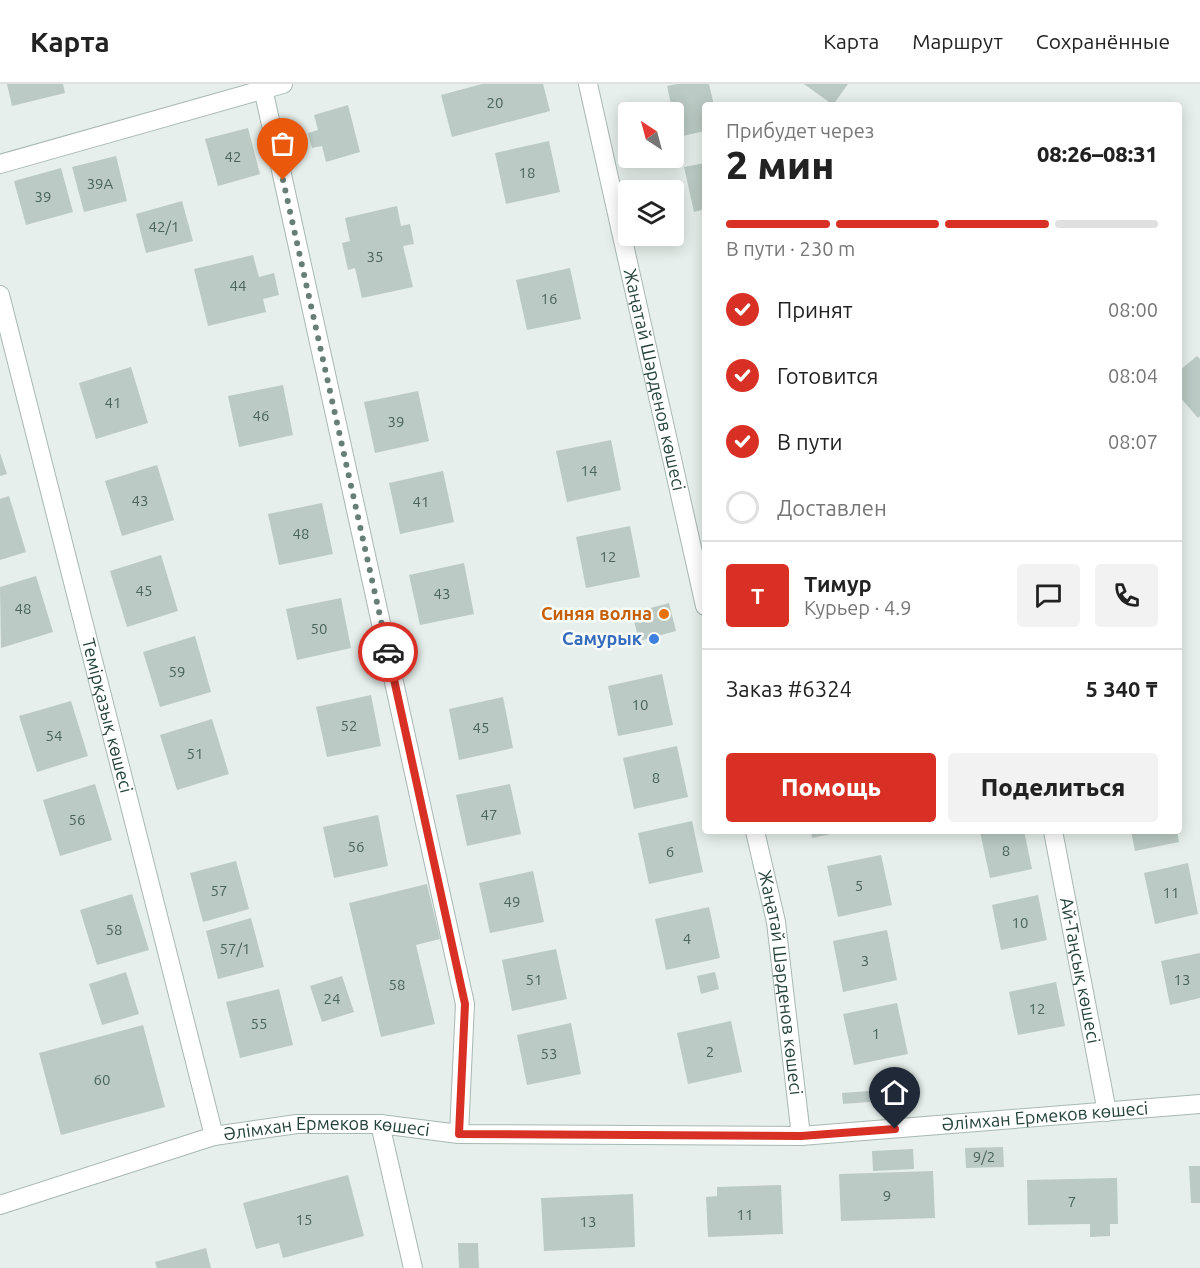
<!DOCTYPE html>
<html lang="ru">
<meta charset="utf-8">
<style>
:root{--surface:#fff;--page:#f2f2f2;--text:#222;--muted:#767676;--line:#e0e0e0;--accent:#d93025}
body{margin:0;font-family:Ubuntu,sans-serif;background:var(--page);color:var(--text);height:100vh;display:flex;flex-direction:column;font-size:22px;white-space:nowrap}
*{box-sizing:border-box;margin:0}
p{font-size:20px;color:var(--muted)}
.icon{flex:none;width:33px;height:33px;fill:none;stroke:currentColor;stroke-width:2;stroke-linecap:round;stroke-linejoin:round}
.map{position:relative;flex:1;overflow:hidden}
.sheet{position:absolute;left:702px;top:18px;width:480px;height:732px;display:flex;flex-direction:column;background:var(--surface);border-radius:6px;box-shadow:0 3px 15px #0003}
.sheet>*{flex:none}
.needle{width:39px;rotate:324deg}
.buttons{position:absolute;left:618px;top:18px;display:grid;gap:12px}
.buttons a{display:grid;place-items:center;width:66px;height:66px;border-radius:6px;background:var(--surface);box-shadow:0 3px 15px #0003;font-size:30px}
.pin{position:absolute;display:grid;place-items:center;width:51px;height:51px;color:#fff;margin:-62px -26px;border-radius:50% 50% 50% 0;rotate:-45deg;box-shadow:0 0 6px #0007}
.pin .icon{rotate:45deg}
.courier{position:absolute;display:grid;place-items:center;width:60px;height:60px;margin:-30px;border:4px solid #d93025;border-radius:50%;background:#fff;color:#222;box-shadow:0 2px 8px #0007}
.summary em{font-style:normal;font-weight:800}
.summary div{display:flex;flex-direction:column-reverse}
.summary{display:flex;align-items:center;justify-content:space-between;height:102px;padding:0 24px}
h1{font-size:39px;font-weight:800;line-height:45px}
.bar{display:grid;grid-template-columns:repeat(4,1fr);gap:9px 6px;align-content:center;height:72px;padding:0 24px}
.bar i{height:8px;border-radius:4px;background:var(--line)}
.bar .current{background:var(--accent)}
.bar p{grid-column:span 4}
.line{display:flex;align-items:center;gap:15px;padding:0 24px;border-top:2px solid var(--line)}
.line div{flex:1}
.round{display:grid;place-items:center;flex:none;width:63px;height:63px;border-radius:6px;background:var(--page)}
ol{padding:0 24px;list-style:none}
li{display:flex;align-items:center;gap:18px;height:66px}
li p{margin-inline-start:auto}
li .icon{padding:6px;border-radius:50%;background:var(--accent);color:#fff;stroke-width:4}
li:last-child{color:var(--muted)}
li i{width:33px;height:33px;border:3px solid var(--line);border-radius:50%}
.button{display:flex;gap:12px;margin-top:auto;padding:12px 24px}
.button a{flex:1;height:69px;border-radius:6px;background:var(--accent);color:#fff;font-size:24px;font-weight:800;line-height:69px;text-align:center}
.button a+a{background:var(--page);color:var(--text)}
header{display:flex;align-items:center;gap:36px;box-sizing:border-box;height:84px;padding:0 30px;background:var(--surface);border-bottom:2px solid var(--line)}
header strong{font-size:28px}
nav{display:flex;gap:33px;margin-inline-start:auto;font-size:21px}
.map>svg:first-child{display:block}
.building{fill:#bbcac4}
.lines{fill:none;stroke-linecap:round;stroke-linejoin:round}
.minor-casing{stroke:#a8b8b2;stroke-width:20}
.minor{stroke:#fff;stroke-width:18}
.done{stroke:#687f78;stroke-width:6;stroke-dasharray:0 10.8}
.route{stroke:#d93025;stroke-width:8}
.food-dot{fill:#e8710a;stroke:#f7fbf9;stroke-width:2}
.shop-dot{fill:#3f7fe0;stroke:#f7fbf9;stroke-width:2}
.labels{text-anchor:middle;stroke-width:5;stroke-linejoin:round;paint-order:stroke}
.number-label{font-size:15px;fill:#4a645c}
.street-label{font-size:18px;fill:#24423a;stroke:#f7fbf9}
.food-label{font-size:18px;font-weight:bold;fill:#c56008;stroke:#f7fbf9;text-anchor:end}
.shop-label{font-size:18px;font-weight:bold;fill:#366cbe;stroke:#f7fbf9;text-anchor:end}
</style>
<header>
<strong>Карта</strong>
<nav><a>Карта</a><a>Маршрут</a><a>Сохранённые</a></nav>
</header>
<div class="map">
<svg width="1200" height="1184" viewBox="0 0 1200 1184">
<rect width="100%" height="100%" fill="#e6efeb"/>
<g class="building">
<polygon points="7,0 63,0 65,9 12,22"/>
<polygon points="482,0 543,0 550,27 452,53 441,11"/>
<polygon points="677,0 709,0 714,21 705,21 705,47 678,53 667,2"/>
<polygon points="804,0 848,0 833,21"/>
<polygon points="348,21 360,68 326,78 322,62 312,64 308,49 318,46 314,31"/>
<polygon points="248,44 260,90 218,102 205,55"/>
<polygon points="549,57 560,108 506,120 495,69"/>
<polygon points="116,72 127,117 84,128 72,83"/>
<polygon points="705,79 705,125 694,128 684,83"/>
<polygon points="61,84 73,128 26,141 14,97"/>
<polygon points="182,117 193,157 146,169 136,130"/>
<polygon points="397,122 401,142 410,140 414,160 403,162 413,203 362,214 355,184 348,186 342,159 350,157 345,134"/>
<polygon points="253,171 259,193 274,189 279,211 263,215 266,228 208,242 194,185"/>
<polygon points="570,184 581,235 527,246 516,196"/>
<polygon points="1197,272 1200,275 1200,332 1198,334 1179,312 1179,287"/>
<polygon points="131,283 148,339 96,355 79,299"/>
<polygon points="283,301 293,351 239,363 228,312"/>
<polygon points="418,307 429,357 375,369 364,318"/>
<polygon points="611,356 621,406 567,418 556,367"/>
<polygon points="0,369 7,390 0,392"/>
<polygon points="157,381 174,436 122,452 105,397"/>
<polygon points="443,387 454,438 400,450 389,399"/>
<polygon points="9,412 26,468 0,476 0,415"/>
<polygon points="322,419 333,470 279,481 268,430"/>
<polygon points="630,442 640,493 586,504 576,453"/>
<polygon points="161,471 178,527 127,543 110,487"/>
<polygon points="464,479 474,530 420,541 409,491"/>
<polygon points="36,492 53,548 1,564 0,503"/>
<polygon points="341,514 351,564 297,576 286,525"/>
<polygon points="669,519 676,547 639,557 632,529"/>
<polygon points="195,552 211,608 160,623 143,568"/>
<polygon points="662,590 673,641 618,652 608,602"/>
<polygon points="371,611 381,662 327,673 316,623"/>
<polygon points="503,613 513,664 459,676 449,625"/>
<polygon points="71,617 88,672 37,688 19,632"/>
<polygon points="212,635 229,690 177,706 160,651"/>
<polygon points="677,662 688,713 634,725 623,674"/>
<polygon points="95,700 112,756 60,772 43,716"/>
<polygon points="510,700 521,750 467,762 456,711"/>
<polygon points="378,731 388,782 334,794 323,743"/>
<polygon points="692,737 703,788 649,800 638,749"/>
<polygon points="811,747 840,747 840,748 812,754"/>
<polygon points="986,747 1024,747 1032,785 990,794 980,748"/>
<polygon points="1131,747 1177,747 1179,758 1135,767"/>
<polygon points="881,771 892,821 838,833 827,782"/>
<polygon points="236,777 249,825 203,838 190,789"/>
<polygon points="1188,779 1198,830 1155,840 1144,789"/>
<polygon points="533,787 544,838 490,849 479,799"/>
<polygon points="427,800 440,855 416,861 435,940 381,953 349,819"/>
<polygon points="132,810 149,866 97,881 80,826"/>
<polygon points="1038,811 1047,856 1001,866 992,821"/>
<polygon points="709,823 720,874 666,886 655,835"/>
<polygon points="251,834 264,883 218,895 206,847"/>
<polygon points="887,846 897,896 843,908 833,857"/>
<polygon points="556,865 567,915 512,927 502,876"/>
<polygon points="1200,869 1200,914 1170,921 1161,877"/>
<polygon points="126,888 139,930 102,941 89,900"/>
<polygon points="715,888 719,905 701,910 697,892"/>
<polygon points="342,892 354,928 322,938 310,902"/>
<polygon points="1056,898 1065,942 1018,951 1009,908"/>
<polygon points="279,905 293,961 240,974 226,918"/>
<polygon points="897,919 908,970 854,981 843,930"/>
<polygon points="731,937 742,988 688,1000 677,949"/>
<polygon points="571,939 581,990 527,1001 517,951"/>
<polygon points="143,941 165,1023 61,1051 39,969"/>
<polygon points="869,1007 870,1018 843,1020 842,1009"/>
<polygon points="1003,1063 1004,1083 966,1084 965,1064"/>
<polygon points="913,1065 914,1085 873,1087 872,1067"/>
<polygon points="1189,1082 1200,1082 1200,1119 1191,1119"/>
<polygon points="933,1087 935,1134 841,1137 839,1090"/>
<polygon points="348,1091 364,1152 283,1174 279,1159 256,1165 243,1119"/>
<polygon points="1117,1094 1118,1140 1110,1140 1110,1152 1090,1153 1090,1140 1028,1141 1027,1096"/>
<polygon points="781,1101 783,1150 708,1153 706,1113 717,1112 717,1103"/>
<polygon points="633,1110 635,1163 544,1167 541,1114"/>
<polygon points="458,1159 478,1159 479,1184 459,1184"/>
<polygon points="206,1164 211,1184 157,1184 155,1178"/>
</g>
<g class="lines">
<g class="minor-casing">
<g id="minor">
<polyline points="262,0 465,920 459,1050"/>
<path id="s1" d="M 588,0 L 705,522"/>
<polyline points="0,80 283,0"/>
<path id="s2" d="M 0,211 L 214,1052"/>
<path id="s3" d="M 755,747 L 776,838 L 801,1052"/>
<path id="s4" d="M 1053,747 L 1107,1028"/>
<polyline points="380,1040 413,1184"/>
<path id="s5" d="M 0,1121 L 214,1052 L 297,1040 L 380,1040 L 459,1050 L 801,1052 L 1200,1020"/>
</g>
</g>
<use href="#minor" class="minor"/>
</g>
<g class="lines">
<polyline class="done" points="283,96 388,568"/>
<polyline class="route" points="388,568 465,920 459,1050 801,1052 895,1045"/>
</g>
<circle class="food-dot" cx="664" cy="530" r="6"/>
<circle class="shop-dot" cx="654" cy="555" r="6"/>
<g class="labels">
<g class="number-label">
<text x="495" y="24">20</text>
<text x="233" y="78">42</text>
<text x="527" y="94">18</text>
<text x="100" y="105">39А</text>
<text x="43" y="118">39</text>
<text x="164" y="148">42/1</text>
<text x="375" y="178">35</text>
<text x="238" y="207">44</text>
<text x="549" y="220">16</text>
<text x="113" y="324">41</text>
<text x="261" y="337">46</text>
<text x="396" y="343">39</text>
<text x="589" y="392">14</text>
<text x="140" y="422">43</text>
<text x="421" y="423">41</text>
<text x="301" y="455">48</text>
<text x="608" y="478">12</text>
<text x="144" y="512">45</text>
<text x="442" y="515">43</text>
<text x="23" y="530">48</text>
<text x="319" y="550">50</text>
<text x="177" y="593">59</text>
<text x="640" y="626">10</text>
<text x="349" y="647">52</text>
<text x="481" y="649">45</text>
<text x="54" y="657">54</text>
<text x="195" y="675">51</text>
<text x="656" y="699">8</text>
<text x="489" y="736">47</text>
<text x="77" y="741">56</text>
<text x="356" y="768">56</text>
<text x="1006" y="772">8</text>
<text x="670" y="773">6</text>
<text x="859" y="807">5</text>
<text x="219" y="812">57</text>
<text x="1171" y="814">11</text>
<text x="512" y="823">49</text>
<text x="1020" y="844">10</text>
<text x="114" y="851">58</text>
<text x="687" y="860">4</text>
<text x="235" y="870">57/1</text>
<text x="865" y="882">3</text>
<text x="534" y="901">51</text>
<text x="1182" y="901">13</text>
<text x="397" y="906">58</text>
<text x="332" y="920">24</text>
<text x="1037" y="930">12</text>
<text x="259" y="945">55</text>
<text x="876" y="955">1</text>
<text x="710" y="973">2</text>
<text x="549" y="975">53</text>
<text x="102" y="1001">60</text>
<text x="984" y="1078">9/2</text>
<text x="887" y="1117">9</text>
<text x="1072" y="1123">7</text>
<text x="745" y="1136">11</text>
<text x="304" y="1141">15</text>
<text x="588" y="1143">13</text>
</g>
<g class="street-label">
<text dy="6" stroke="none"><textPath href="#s1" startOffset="303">Жаңатай Шәрденов көшесі</textPath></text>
<text dy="6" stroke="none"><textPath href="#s2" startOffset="434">Темірқазық көшесі</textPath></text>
<text dy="6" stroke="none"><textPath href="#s4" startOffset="142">Ай-Таңсық көшесі</textPath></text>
<text dy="6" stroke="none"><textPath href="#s3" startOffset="154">Жаңатай Шәрденов көшесі</textPath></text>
<text dy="6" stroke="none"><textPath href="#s5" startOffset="1058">Әлімхан Ермеков көшесі</textPath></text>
<text dy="6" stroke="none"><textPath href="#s5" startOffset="338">Әлімхан Ермеков көшесі</textPath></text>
</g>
<g class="food-label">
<text x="652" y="536">Синяя волна</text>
</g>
<g class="shop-label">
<text x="642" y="561">Самурык</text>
</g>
</g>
</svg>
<div class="buttons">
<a><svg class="needle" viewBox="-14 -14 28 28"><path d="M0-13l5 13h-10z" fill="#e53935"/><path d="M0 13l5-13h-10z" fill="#767676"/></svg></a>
<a><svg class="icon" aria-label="layers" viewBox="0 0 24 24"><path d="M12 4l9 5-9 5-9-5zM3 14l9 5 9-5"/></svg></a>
</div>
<div class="pin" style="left:283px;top:96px;background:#ea580c"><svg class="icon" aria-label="bag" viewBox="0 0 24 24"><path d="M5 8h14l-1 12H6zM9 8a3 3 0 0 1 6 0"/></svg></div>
<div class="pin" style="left:895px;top:1045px;background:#1f2937"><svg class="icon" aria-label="home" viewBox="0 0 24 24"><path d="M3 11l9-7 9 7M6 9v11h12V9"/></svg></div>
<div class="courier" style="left:388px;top:568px"><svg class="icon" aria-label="car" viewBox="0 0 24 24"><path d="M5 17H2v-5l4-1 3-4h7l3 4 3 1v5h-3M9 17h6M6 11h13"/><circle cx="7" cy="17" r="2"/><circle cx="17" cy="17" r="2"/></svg></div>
<section class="sheet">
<div class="summary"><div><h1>2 мин</h1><p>Прибудет через</p></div><em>08:26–08:31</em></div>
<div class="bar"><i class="current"></i><i class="current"></i><i class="current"></i><i></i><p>В пути · 230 m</p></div>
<ol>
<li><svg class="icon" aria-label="check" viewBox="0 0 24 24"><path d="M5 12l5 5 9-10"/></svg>Принят<p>08:00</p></li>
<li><svg class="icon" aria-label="check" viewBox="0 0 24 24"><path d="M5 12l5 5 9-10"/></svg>Готовится<p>08:04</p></li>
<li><svg class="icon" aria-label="check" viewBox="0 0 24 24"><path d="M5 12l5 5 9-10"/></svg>В пути<p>08:07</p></li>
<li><i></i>Доставлен</li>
</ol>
<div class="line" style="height:108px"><b class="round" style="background:var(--accent);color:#fff">Т</b><div><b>Тимур</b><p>Курьер · 4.9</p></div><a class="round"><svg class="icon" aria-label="chat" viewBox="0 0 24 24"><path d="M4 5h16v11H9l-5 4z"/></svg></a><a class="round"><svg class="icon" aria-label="phone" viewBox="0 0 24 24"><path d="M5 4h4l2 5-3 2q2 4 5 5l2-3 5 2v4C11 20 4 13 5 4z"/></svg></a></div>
<div class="line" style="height:78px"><div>Заказ #6324</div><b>5 340 ₸</b></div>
<div class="button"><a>Помощь</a><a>Поделиться</a></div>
</section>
</div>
